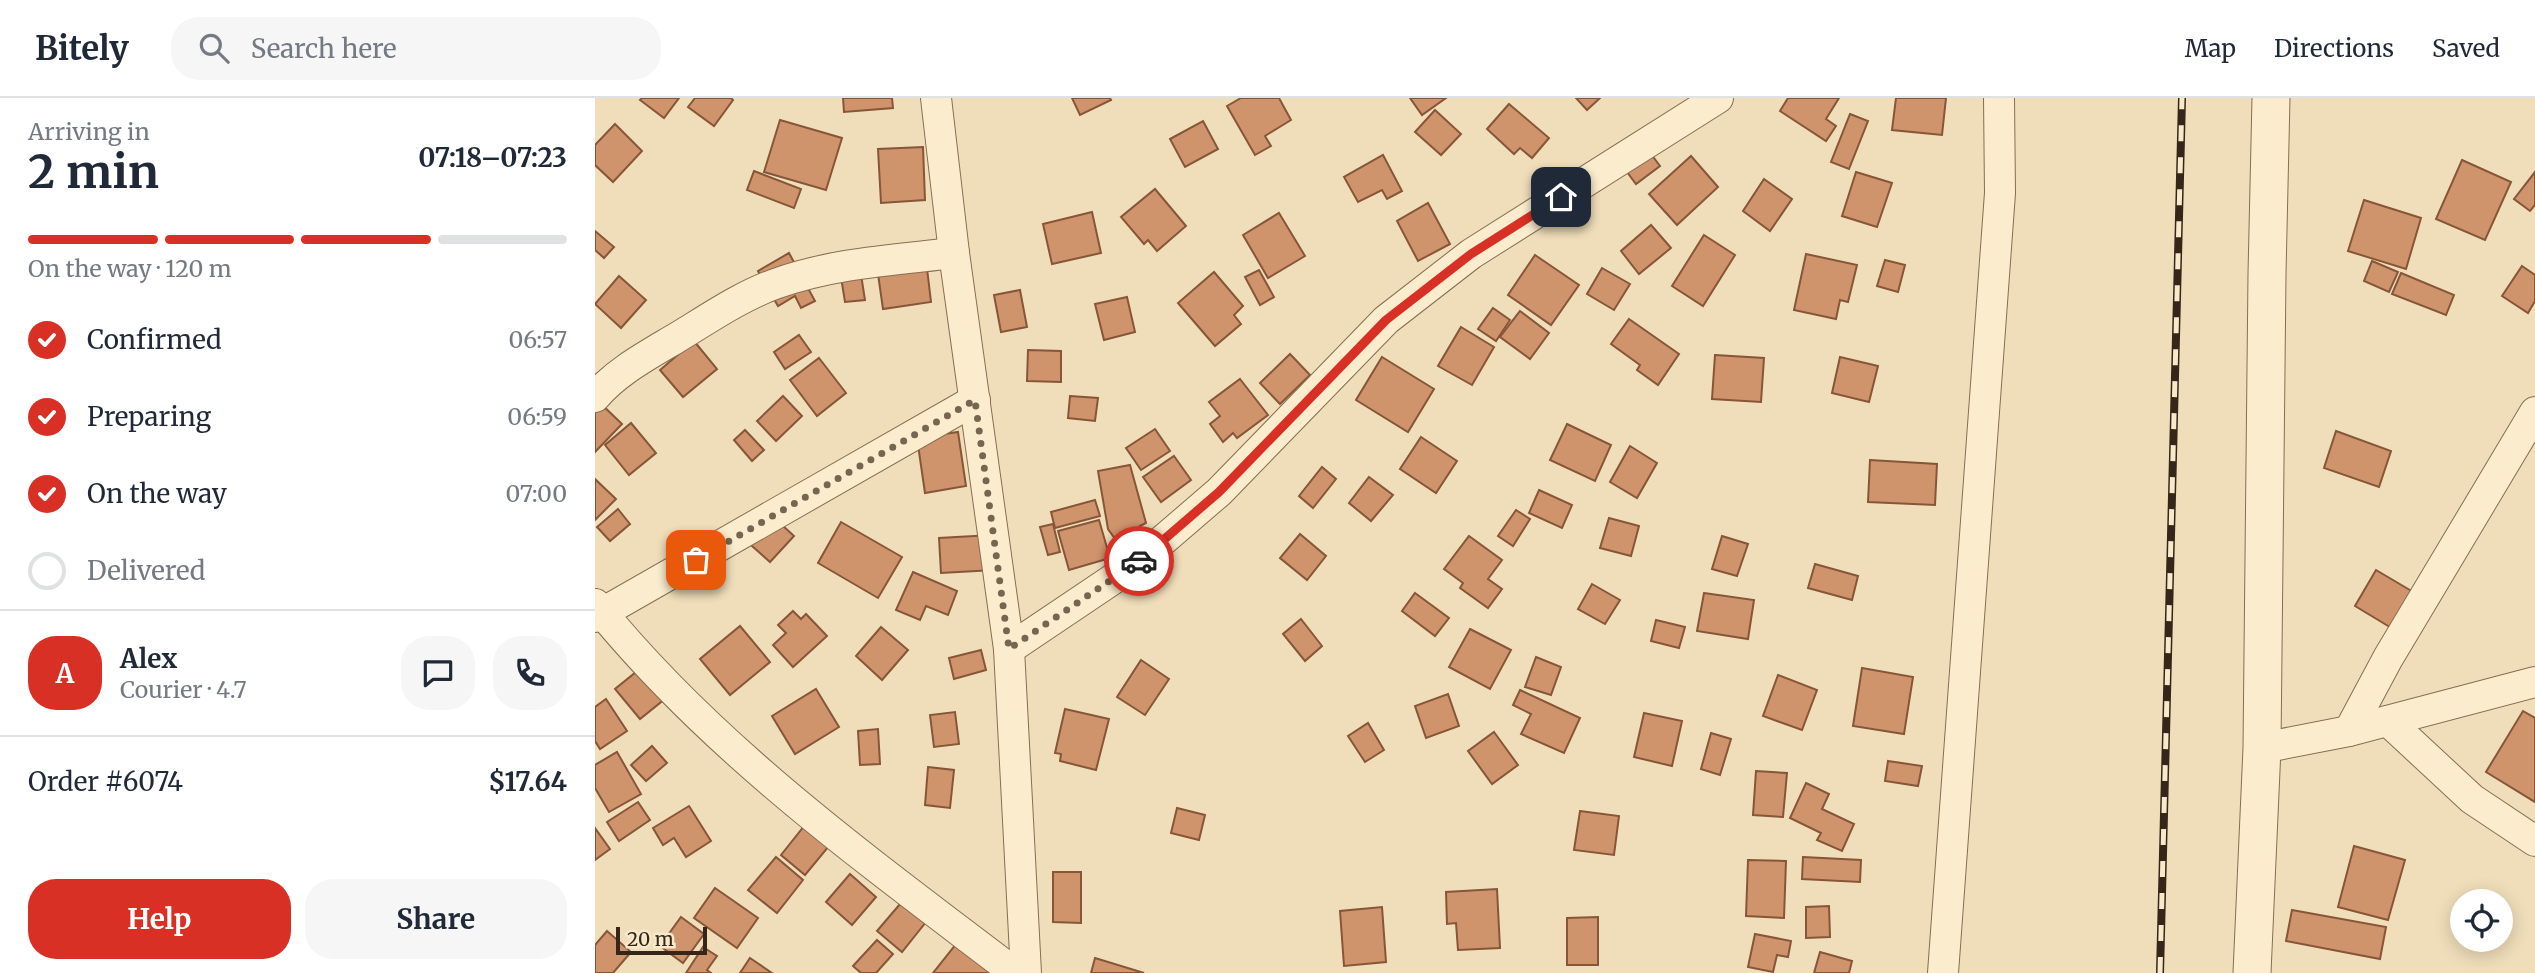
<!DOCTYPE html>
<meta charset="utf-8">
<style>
:root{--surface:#fff;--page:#f6f6f7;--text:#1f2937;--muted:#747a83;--line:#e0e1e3;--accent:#d93025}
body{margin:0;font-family:Merriweather,serif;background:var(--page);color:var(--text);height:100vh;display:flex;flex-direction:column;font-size:26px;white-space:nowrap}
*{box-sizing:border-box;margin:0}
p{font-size:23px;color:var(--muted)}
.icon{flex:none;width:38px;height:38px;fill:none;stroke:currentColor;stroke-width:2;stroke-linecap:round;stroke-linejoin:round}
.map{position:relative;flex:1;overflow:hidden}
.details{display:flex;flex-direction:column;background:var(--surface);width:595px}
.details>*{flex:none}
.tools{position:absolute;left:1855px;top:791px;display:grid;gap:14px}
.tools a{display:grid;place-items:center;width:63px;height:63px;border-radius:50%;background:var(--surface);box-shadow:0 4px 18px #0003;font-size:35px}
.scale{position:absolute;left:21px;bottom:18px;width:91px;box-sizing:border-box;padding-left:7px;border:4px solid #352619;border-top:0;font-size:19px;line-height:24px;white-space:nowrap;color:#352619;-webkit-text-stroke:5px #f7e9c9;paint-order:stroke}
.pin{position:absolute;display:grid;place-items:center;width:60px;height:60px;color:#fff;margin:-30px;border-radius:14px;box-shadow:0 4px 10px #0006}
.courier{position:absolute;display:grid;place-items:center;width:70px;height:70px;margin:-35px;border:5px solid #d93025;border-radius:50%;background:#fff;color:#222;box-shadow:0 2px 9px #0007}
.head em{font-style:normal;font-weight:700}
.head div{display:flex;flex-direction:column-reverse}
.head{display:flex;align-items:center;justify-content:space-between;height:119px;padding:0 28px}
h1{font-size:46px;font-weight:700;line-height:52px}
.bar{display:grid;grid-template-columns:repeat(4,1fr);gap:10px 7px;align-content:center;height:84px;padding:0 28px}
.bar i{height:9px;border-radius:5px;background:var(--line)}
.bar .on{background:var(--accent)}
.bar p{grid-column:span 4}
.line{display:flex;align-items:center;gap:18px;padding:0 28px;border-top:2px solid var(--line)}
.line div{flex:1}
.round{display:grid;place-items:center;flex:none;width:74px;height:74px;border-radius:28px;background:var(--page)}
ol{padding:0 28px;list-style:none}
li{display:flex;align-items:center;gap:21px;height:77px}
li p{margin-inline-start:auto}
li .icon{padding:7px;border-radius:50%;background:var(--accent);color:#fff;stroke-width:4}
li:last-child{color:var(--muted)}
li i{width:38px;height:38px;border:4px solid var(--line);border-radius:50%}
.cta{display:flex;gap:14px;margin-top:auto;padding:14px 28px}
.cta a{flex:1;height:80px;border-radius:28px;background:var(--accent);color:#fff;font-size:28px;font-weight:700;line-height:80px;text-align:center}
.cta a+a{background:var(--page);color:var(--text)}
header{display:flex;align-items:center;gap:42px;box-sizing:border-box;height:98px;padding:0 35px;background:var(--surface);border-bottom:2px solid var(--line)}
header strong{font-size:33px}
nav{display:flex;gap:38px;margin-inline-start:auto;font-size:24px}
.search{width:490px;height:63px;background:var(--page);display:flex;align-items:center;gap:18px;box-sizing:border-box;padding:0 24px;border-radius:28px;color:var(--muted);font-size:26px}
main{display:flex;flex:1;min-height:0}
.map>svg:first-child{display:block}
.building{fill:#d0946d;stroke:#875638;stroke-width:2}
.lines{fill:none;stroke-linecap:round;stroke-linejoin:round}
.minor-casing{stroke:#876e53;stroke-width:32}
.tertiary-casing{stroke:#876e53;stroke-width:39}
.minor{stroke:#faeccd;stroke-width:30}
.tertiary{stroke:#faeccd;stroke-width:37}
.rail-casing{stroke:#352619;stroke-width:8}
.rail{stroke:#f7e9c9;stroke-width:5;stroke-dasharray:16;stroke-linecap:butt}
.done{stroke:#766651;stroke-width:7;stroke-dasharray:0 12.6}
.route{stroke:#d93025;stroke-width:9}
</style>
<header>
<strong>Bitely</strong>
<div class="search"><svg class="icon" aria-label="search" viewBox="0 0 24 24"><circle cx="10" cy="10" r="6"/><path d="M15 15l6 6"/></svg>Search here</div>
<nav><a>Map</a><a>Directions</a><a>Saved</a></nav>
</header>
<main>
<section class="details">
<div class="head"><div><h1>2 min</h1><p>Arriving in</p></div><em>07:18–07:23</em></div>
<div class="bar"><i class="on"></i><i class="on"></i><i class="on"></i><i></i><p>On the way · 120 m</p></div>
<ol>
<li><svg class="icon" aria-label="check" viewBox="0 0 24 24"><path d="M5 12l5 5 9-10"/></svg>Confirmed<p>06:57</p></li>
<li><svg class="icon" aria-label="check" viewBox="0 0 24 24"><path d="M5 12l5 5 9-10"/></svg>Preparing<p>06:59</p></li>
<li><svg class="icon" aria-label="check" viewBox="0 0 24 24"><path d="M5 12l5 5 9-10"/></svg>On the way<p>07:00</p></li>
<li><i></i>Delivered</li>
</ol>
<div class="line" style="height:126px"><b class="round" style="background:var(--accent);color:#fff">A</b><div><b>Alex</b><p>Courier · 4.7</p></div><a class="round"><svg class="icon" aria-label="chat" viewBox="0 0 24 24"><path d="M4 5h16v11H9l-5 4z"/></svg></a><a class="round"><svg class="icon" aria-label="phone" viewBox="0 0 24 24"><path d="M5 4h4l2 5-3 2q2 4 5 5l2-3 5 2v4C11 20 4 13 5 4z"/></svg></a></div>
<div class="line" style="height:91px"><div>Order #6074</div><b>$17.64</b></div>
<div class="cta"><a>Help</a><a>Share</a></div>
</section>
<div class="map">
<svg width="1940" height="875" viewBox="0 0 1940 875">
<rect width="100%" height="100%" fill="#f0deba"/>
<g class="building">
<polygon points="47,0 84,0 69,20 45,2"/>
<polygon points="100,0 136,0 138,2 119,28 93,9"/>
<polygon points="248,0 297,0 298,10 249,14"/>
<polygon points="477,0 515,0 516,2 485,17"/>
<polygon points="646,0 684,0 696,22 670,38 676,48 660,57 632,8"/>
<polygon points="815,0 851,0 827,17"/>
<polygon points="981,0 1005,0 992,12"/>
<polygon points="1193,0 1244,0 1231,21 1241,28 1231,43 1185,13"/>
<polygon points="1301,0 1351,0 1347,37 1297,32"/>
<polygon points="914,6 954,40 937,60 925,50 919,56 892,31"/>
<polygon points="840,12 866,36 846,57 820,34"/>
<polygon points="1255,16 1273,23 1254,71 1236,64"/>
<polygon points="185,22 247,40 231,92 169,74"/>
<polygon points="608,23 623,51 590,69 575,41"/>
<polygon points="20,26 47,53 18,84 0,67 0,47"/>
<polygon points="328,49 330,102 286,105 283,51"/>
<polygon points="1053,52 1065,68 1041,86 1029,70"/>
<polygon points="788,57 807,93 792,101 787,92 763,104 749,79"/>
<polygon points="1096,58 1123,89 1082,127 1054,96"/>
<polygon points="1867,62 1916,84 1890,142 1841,121"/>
<polygon points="159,73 206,91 199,110 152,92"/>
<polygon points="1261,74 1297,85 1282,129 1247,118"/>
<polygon points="1940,74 1940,107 1935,113 1919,101"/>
<polygon points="1169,81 1197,101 1175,133 1148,113"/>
<polygon points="560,91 591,128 562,153 553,142 549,146 526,119"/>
<polygon points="1769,102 1826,120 1811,171 1753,153"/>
<polygon points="833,105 855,146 823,163 802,123"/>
<polygon points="497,114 506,155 457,166 448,126"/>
<polygon points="684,115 710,158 673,180 648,137"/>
<polygon points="1056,127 1076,150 1044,176 1026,153"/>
<polygon points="0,133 19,149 9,160 0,152"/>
<polygon points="1109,137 1140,157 1108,208 1077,188"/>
<polygon points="194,155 220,203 206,210 200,198 183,208 163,173"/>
<polygon points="1211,156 1262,167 1253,204 1245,202 1241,221 1199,212"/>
<polygon points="940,157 984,187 956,227 913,197"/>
<polygon points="331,162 336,204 288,211 282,169"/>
<polygon points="1290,162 1310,167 1303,194 1282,188"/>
<polygon points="1777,163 1803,174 1794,194 1769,183"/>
<polygon points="1927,168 1940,177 1940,203 1933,215 1907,198"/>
<polygon points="265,170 270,202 250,204 245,173"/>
<polygon points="1007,170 1035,186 1019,212 992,196"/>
<polygon points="664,172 679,199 665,207 650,179"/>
<polygon points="619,174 648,208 639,217 646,226 620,248 583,205"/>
<polygon points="1806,175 1859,197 1851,217 1797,196"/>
<polygon points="24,178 51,202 26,230 0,206"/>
<polygon points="425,192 432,229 406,234 399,197"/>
<polygon points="532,199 540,234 509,242 500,206"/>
<polygon points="898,210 915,222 901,243 883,231"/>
<polygon points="925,213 954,235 935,261 905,239"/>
<polygon points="1034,221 1084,256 1063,287 1042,272 1045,267 1016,246"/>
<polygon points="866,229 899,249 877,287 843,268"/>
<polygon points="204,237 216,254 190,271 179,254"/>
<polygon points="99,243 122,271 88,299 65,272"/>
<polygon points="433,252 466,253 466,284 432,283"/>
<polygon points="695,256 715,277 685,306 665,285"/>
<polygon points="1120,257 1169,260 1166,304 1117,301"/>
<polygon points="787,259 839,291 813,334 761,302"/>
<polygon points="1245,259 1283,268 1274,304 1237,295"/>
<polygon points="224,260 251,295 222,318 195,282"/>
<polygon points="645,281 673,317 642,340 638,335 628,344 615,326 625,318 614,304"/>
<polygon points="188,298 207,318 181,343 162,323"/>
<polygon points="475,298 503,300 500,323 473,320"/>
<polygon points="0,300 27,326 0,354"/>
<polygon points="36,325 61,355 34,377 10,347"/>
<polygon points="972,326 1016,347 1000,383 955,362"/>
<polygon points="560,331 575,353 546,372 531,350"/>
<polygon points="150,332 169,352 157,363 139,342"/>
<polygon points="1741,333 1796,353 1784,389 1729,370"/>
<polygon points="363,334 371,388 330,395 322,340"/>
<polygon points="826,339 862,363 841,395 805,371"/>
<polygon points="1035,348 1062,365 1042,400 1015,384"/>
<polygon points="579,358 596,382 566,404 548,379"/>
<polygon points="1275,362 1342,366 1340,407 1273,404"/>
<polygon points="535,367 551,425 545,428 555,443 533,459 513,431 503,373"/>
<polygon points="727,369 741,381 718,410 704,398"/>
<polygon points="774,379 798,397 776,423 754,405"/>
<polygon points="0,381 21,401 0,422"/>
<polygon points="944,392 977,407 967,430 934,415"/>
<polygon points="500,402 505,418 460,430 456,414"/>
<polygon points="23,411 35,426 15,443 2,429"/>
<polygon points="921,412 935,421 918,448 903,438"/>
<polygon points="173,414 199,438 175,464 149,441"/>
<polygon points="1014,420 1044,428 1036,458 1005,450"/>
<polygon points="504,422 515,460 474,472 463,433"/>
<polygon points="246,424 307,459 283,500 223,465"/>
<polygon points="458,426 465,454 453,457 445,429"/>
<polygon points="705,436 731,458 712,482 685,460"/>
<polygon points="397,437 399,472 346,475 344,440"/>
<polygon points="874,438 907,462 893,481 907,491 893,510 865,490 868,485 849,471"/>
<polygon points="1127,438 1153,446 1142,478 1117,471"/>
<polygon points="1220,466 1263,478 1257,502 1213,490"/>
<polygon points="1781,472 1825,498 1803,534 1760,508"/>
<polygon points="318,474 362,493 353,517 331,508 325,522 301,512"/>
<polygon points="997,486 1025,502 1010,526 983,511"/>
<polygon points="820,495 854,520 840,538 807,513"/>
<polygon points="1109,495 1159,502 1153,541 1102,533"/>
<polygon points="198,513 206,521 211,516 232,538 198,569 178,547 191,535 183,527"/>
<polygon points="706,521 727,548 710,563 688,536"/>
<polygon points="1061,522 1090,529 1084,550 1056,543"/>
<polygon points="145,528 175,564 135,597 105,561"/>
<polygon points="286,529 313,552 287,582 261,558"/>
<polygon points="875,531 916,552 895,591 854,569"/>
<polygon points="386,552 391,572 359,581 354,560"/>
<polygon points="941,559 966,569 956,597 930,589"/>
<polygon points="546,562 574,581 550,617 522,599"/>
<polygon points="46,570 71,600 45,621 20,591"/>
<polygon points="1267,570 1318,579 1309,636 1258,628"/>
<polygon points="1183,577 1222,592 1207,632 1168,618"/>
<polygon points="221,591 244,629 200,656 177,618"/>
<polygon points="925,592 985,620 969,655 926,636 936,616 918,607"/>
<polygon points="853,596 864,628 831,640 820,608"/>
<polygon points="11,601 32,633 5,651 0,643 0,609"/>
<polygon points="470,611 514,621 501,672 465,663 466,656 460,655"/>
<polygon points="1928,613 1940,620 1940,704 1891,674"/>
<polygon points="360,614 364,646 339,649 335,617"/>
<polygon points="1049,615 1087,623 1077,668 1039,659"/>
<polygon points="773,625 789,652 770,664 753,638"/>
<polygon points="283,631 285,666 265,667 263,633"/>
<polygon points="899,634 923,667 897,686 873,653"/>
<polygon points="1116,635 1136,641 1125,677 1106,671"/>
<polygon points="57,648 72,665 51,683 36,667"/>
<polygon points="22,654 46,696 14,714 0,690 0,667"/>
<polygon points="1293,663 1327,668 1323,688 1290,683"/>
<polygon points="333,669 359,672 355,710 330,707"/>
<polygon points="1161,673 1192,675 1188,719 1158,717"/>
<polygon points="1211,685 1234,696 1227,711 1259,726 1247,753 1222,742 1226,735 1195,720"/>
<polygon points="43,704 55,722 24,743 12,724"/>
<polygon points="94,708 116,743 91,759 79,740 68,747 58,730"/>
<polygon points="582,710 610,717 604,742 576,735"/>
<polygon points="985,713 1024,718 1019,757 979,752"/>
<polygon points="214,722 239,742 210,777 186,757"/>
<polygon points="0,730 15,751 0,762"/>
<polygon points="1759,748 1810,762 1793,822 1743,809"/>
<polygon points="181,759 208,782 182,815 153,792"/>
<polygon points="1208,759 1266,762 1265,784 1207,781"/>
<polygon points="1153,762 1191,763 1189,820 1151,818"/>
<polygon points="458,774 486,774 486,825 458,824"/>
<polygon points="255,776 281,799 257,827 231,804"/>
<polygon points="120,790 163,820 142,850 99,820"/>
<polygon points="902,791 905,850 863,852 861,825 852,826 851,794"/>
<polygon points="311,799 335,819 307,854 282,833"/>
<polygon points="1234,808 1235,839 1211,840 1211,809"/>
<polygon points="787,809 791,864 749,868 745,813"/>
<polygon points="1697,812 1791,829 1785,861 1691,843"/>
<polygon points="86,819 109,836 88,865 65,848"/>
<polygon points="1003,819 1003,867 972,867 972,820"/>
<polygon points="377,826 405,875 338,875"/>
<polygon points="12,833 36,854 18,875 0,875 0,847"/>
<polygon points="1160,836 1196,843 1193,859 1182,857 1178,874 1153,869"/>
<polygon points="282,842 298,856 281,875 266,875 258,868"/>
<polygon points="108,849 122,858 112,872 116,875 91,875"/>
<polygon points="1225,854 1257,863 1254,875 1219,875"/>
<polygon points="155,860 177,875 145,875"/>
<polygon points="500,860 549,875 496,875"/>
</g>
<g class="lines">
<g class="minor-casing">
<g id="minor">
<polyline points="341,0 359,155 414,551 431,875"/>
<path d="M 0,299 C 20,275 51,258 78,242 C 110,223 144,199 180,186 C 237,165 300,162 359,155"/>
<path d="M 0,506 C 118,652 272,762 420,875"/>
<polyline points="0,519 380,302"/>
<polyline points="414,551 539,467 624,394 791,222 876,156 1123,0"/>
<polyline points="1793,623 1877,701 1940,743"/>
<polyline points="1754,633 1793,560 1940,314"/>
<polyline points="1667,650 1754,633 1940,584"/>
<polyline points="1348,875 1405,95 1404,0"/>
</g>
</g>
<g class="tertiary-casing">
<polyline id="tertiary" points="1657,875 1667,650 1672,176 1676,0"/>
</g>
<use href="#minor" class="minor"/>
<use href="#tertiary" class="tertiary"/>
<g class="rail-casing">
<polyline id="rail" points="1565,875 1587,0"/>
</g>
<use href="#rail" class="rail"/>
</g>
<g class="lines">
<polyline class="done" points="101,462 380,302 414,551 544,463"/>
<polyline class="route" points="544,463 624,394 791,222 876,156 966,99"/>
</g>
</svg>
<div class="tools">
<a><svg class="icon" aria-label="locate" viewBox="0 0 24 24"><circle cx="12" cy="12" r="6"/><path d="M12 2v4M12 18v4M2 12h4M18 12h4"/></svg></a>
</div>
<div class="scale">20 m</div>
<div class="pin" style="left:101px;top:462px;background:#ea580c"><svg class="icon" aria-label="bag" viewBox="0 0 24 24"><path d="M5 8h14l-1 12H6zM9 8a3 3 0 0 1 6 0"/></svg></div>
<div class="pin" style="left:966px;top:99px;background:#1f2937"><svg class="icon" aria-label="home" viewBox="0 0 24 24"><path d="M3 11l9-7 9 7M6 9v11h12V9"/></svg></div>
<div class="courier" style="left:544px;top:463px"><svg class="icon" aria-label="car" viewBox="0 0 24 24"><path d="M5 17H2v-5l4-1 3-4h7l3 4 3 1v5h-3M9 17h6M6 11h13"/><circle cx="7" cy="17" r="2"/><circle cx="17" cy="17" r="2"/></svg></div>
</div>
</main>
